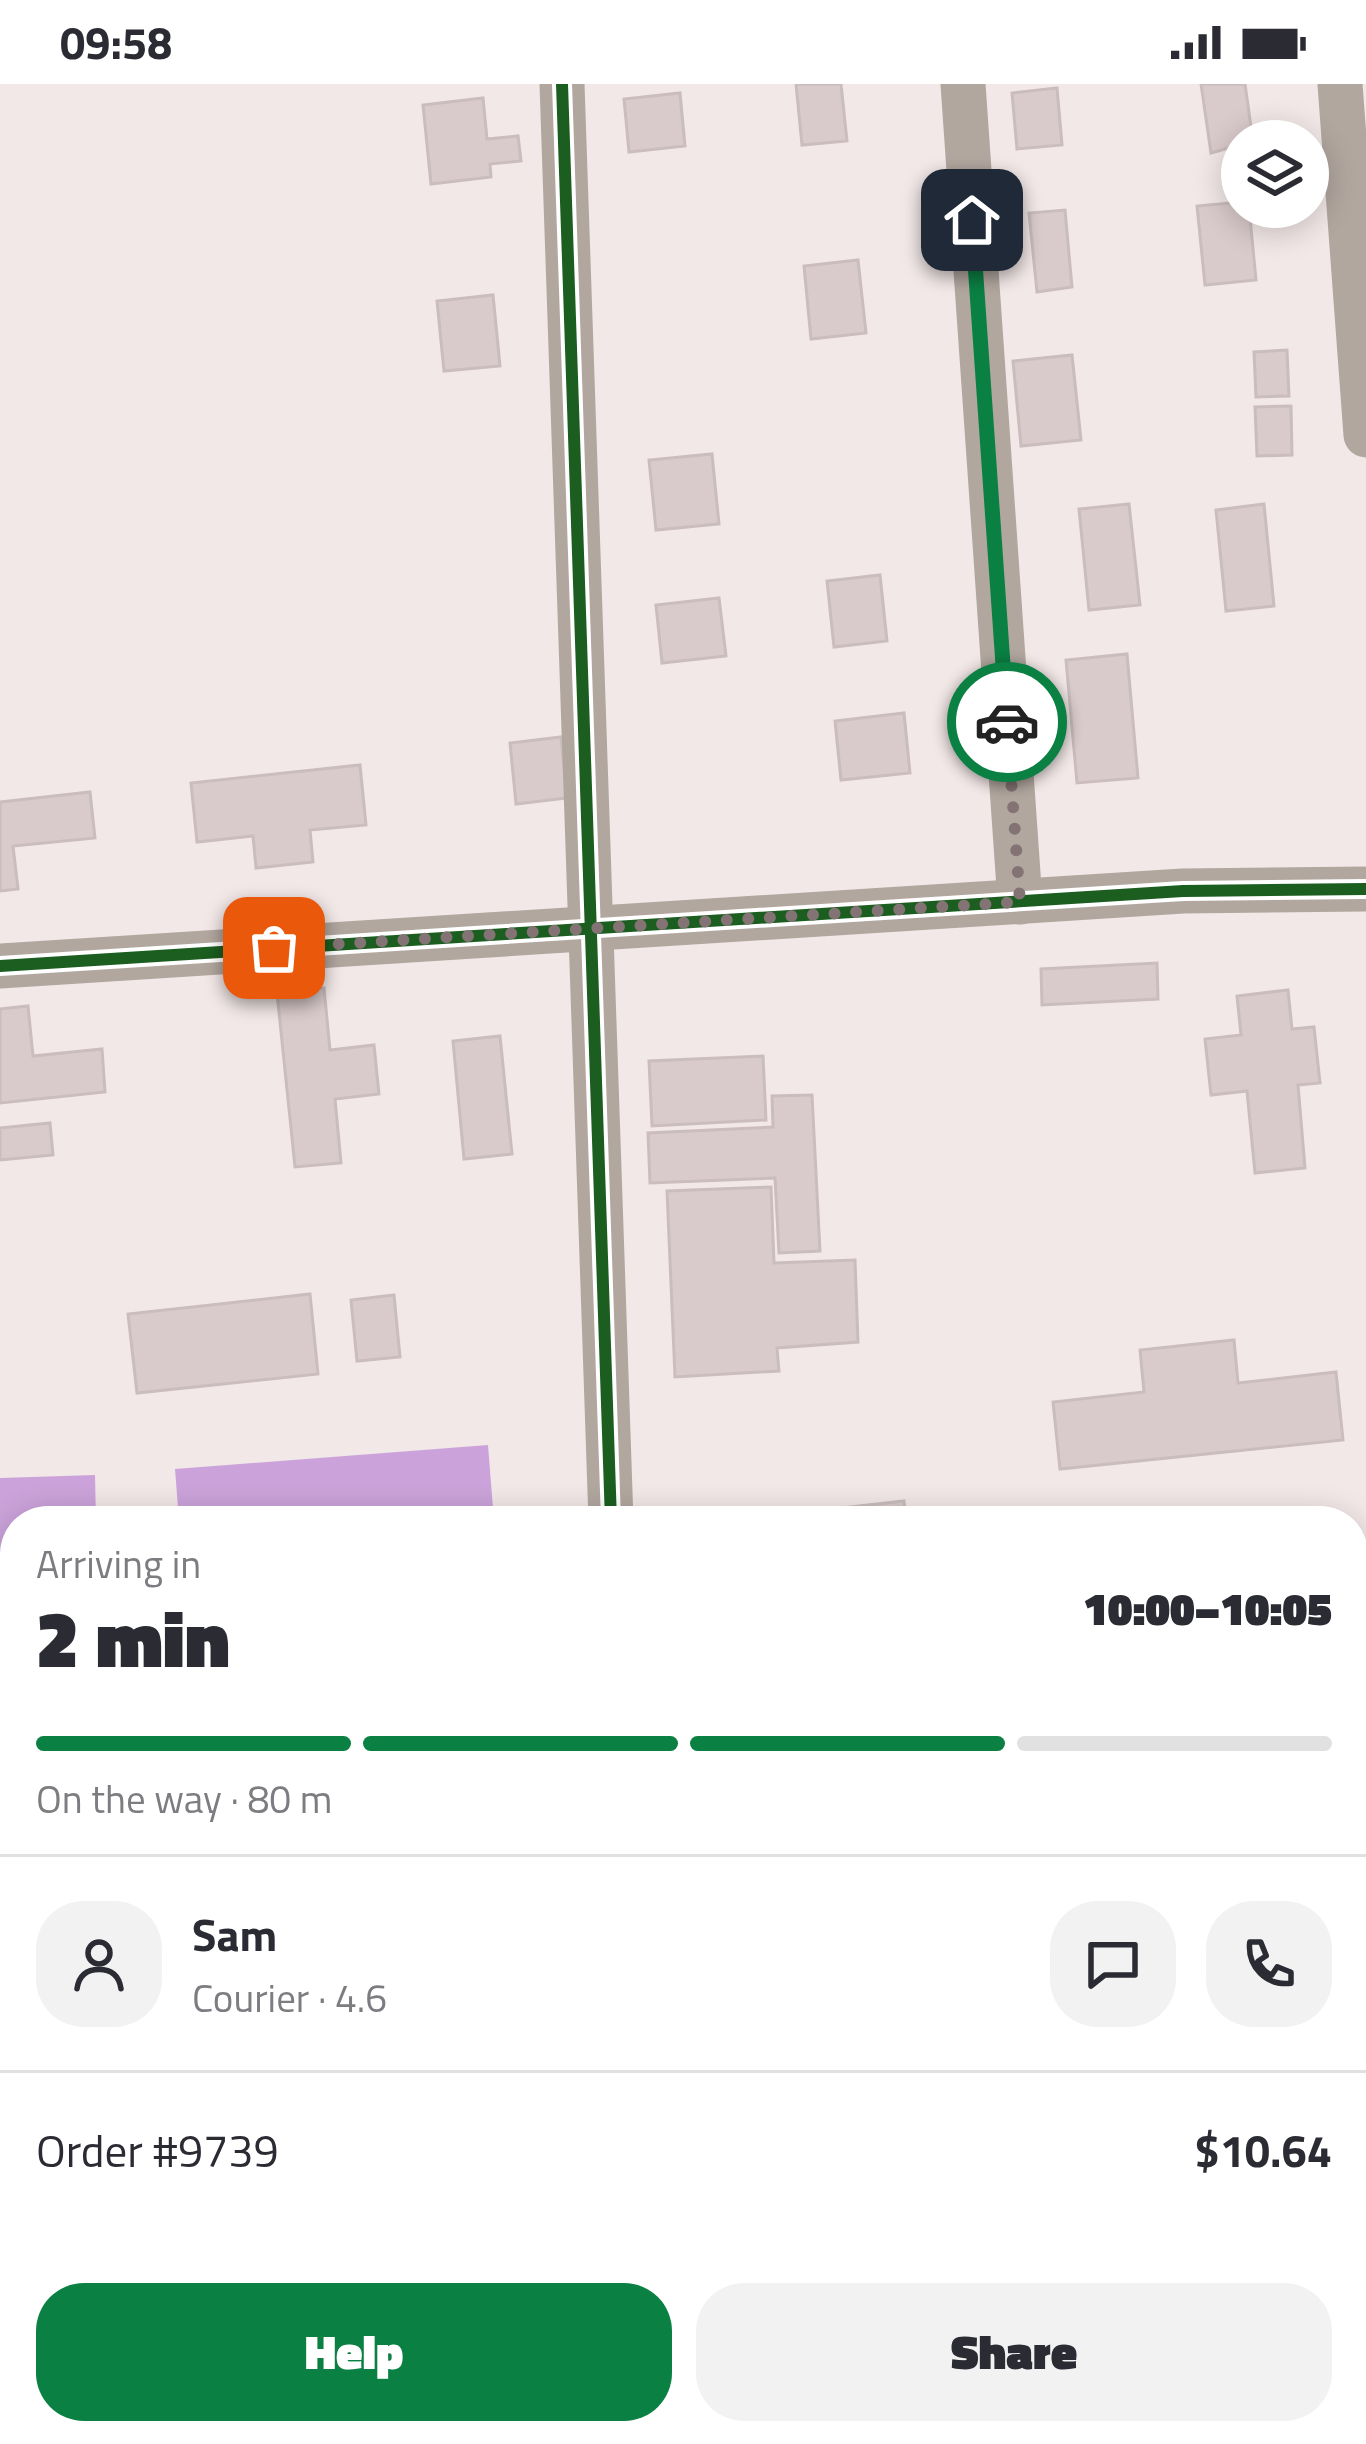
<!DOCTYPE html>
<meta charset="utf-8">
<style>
:root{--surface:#fff;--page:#f2f2f3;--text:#2b2b33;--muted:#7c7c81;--line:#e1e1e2;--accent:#0b8043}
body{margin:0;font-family:"Titillium Web",sans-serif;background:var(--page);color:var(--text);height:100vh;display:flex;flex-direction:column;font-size:45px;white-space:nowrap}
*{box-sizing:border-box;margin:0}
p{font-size:39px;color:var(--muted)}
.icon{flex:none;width:66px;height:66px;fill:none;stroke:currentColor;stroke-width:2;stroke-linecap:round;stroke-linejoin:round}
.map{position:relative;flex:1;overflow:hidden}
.sheet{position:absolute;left:0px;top:1422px;width:1368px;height:939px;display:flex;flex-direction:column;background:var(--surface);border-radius:48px 48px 0 0;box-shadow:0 6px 30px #0003}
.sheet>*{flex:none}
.fabs{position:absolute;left:1221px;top:36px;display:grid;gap:24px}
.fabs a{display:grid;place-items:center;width:108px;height:108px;border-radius:50%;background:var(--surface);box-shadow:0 6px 30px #0003;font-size:60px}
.pin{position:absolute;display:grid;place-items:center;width:102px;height:102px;color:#fff;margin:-51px;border-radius:24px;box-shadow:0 6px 18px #0006}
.courier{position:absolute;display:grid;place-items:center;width:120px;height:120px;margin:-60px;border:9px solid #0b8043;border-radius:50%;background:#fff;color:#222;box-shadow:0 3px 15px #0007}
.overview em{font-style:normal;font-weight:800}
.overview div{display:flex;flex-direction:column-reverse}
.overview{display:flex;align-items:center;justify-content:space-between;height:204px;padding:0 36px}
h1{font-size:78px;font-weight:800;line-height:90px}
.bar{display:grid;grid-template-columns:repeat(4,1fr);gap:18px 12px;align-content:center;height:144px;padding:0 36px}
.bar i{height:15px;border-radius:9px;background:var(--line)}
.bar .current{background:var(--accent)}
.bar p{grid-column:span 4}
.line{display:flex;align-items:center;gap:30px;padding:0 36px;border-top:3px solid var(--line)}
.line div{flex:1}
.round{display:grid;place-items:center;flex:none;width:126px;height:126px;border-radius:48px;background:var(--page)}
.action{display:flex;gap:24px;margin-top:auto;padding:24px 36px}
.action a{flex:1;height:138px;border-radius:48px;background:var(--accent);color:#fff;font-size:48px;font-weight:800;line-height:138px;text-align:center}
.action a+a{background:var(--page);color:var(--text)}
.status{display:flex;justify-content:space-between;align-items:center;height:84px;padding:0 60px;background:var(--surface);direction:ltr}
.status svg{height:33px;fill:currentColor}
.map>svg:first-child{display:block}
.water{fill:#cba3da}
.building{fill:#d9cacb;stroke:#cbbdbe;stroke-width:3}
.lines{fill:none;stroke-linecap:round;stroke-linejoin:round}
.minor{stroke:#b2a79f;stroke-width:45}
.cycleway-casing{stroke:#fff;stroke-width:20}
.cycleway{stroke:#1b5e20;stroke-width:12}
.done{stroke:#847374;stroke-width:12;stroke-dasharray:0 21.6}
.route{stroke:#0b8043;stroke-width:15}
</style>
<div class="status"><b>09:58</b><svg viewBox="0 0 49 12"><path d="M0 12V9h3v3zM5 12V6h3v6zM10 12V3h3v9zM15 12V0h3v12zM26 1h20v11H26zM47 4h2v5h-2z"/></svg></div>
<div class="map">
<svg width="1366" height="2360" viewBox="0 0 1366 2360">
<rect width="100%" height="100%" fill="#f3e8e8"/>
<g class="water">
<polygon points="488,1361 494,1437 179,1437 175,1385"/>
<polygon points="95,1391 96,1437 15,1437 15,1569 0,1569 0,1394"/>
<rect x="0" y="1634" width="15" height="235"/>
</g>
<g class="building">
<polygon points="796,0 841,0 847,57 802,61"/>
<polygon points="1201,0 1245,0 1253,57 1211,69"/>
<polygon points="1057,4 1062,61 1017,65 1012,9"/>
<polygon points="680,9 685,62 629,68 624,15"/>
<polygon points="483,14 487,55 518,52 521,77 490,80 491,93 431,100 423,21"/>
<polygon points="1242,118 1242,123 1249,123 1256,196 1205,201 1197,122"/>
<polygon points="1065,126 1072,203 1037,208 1029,129"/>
<polygon points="858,176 866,249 811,255 804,182"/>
<polygon points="493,211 500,282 444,287 437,217"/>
<polygon points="1287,266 1289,312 1256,313 1254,268"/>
<polygon points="1072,271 1081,356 1021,362 1013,277"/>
<polygon points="1291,322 1292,371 1257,372 1255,323"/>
<polygon points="712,370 719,440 656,446 649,376"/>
<polygon points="1129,420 1140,521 1089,526 1079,425"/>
<polygon points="1264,420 1274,522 1226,527 1216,426"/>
<polygon points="880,491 887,557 834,563 827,497"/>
<polygon points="719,514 726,572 662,579 656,521"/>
<polygon points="1127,570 1138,694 1077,699 1066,576"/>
<polygon points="904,629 910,689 841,696 835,637"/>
<polygon points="561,653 567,714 516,720 510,659"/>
<polygon points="360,681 366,741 310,746 313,778 256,784 253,752 197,758 191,699"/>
<polygon points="90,708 95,754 13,762 18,805 0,807 0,718"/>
<polygon points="1157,879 1158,915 1042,921 1041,885"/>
<polygon points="324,904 330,966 374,961 379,1010 335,1015 341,1079 295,1083 277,909"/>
<polygon points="1288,906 1292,945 1314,943 1320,999 1298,1001 1305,1084 1255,1089 1247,1007 1211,1011 1205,955 1241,951 1237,912"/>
<polygon points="28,922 33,972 102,965 105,1008 0,1019 0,925"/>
<polygon points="500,952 512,1070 464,1075 453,957"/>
<polygon points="763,972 766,1036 652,1042 649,977"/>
<polygon points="812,1011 820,1167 779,1169 775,1094 650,1099 648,1049 773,1043 772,1012"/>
<polygon points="50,1039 53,1071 0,1076 0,1044"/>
<polygon points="771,1103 774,1179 855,1176 858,1258 777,1264 779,1287 675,1293 667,1107"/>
<polygon points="310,1210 318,1290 137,1309 128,1230"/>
<polygon points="394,1211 400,1273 357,1277 351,1216"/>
<polygon points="1234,1256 1238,1299 1336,1288 1343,1356 1060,1385 1053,1318 1144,1308 1140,1266"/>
<polygon points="904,1417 906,1437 824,1437 823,1426"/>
<polygon points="1199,1427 1200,1437 1150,1437 1150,1432"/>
<polygon points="1353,2257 1360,2327 1353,2328"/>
<polygon points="283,2346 329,2346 330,2360 284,2360"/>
<polygon points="449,2346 502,2346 504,2360 451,2360"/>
</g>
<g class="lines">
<g class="minor">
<polyline points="562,0 611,1437"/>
<polyline points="963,0 1020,818"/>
<polyline points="1340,0 1366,351"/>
<polyline points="0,882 1183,807 1366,805"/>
<polyline points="131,2360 191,2349"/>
</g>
<g class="cycleway-casing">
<g id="cycleway">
<polyline points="562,0 611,1437"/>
<polyline points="0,882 1183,807 1366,805"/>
</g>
</g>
<use href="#cycleway" class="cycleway"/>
</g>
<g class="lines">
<polyline class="done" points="274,864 1020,818 1007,638"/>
<polyline class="route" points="972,136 1007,638"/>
</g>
</svg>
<div class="fabs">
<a><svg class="icon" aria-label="layers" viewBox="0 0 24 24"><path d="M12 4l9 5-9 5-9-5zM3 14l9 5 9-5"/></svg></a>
</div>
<div class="pin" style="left:274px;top:864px;background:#ea580c"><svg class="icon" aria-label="bag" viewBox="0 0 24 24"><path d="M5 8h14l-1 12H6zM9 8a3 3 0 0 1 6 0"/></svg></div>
<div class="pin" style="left:972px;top:136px;background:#1f2937"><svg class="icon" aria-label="home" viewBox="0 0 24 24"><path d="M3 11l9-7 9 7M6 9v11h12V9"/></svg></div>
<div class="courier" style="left:1007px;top:638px"><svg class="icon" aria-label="car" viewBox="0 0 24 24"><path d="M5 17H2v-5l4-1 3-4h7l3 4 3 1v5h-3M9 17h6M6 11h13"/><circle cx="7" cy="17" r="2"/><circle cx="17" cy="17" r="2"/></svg></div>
<section class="sheet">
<div class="overview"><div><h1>2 min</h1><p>Arriving in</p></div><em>10:00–10:05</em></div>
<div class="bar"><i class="current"></i><i class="current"></i><i class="current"></i><i></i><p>On the way · 80 m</p></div>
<div class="line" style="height:216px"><a class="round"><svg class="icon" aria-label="person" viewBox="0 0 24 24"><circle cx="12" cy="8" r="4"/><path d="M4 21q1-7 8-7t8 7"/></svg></a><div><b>Sam</b><p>Courier · 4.6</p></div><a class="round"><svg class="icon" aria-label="chat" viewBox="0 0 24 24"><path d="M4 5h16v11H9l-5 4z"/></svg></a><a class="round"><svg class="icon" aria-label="phone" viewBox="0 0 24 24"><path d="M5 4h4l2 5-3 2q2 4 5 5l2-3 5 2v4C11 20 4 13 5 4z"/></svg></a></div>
<div class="line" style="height:156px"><div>Order #9739</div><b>$10.64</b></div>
<div class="action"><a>Help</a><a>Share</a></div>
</section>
</div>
